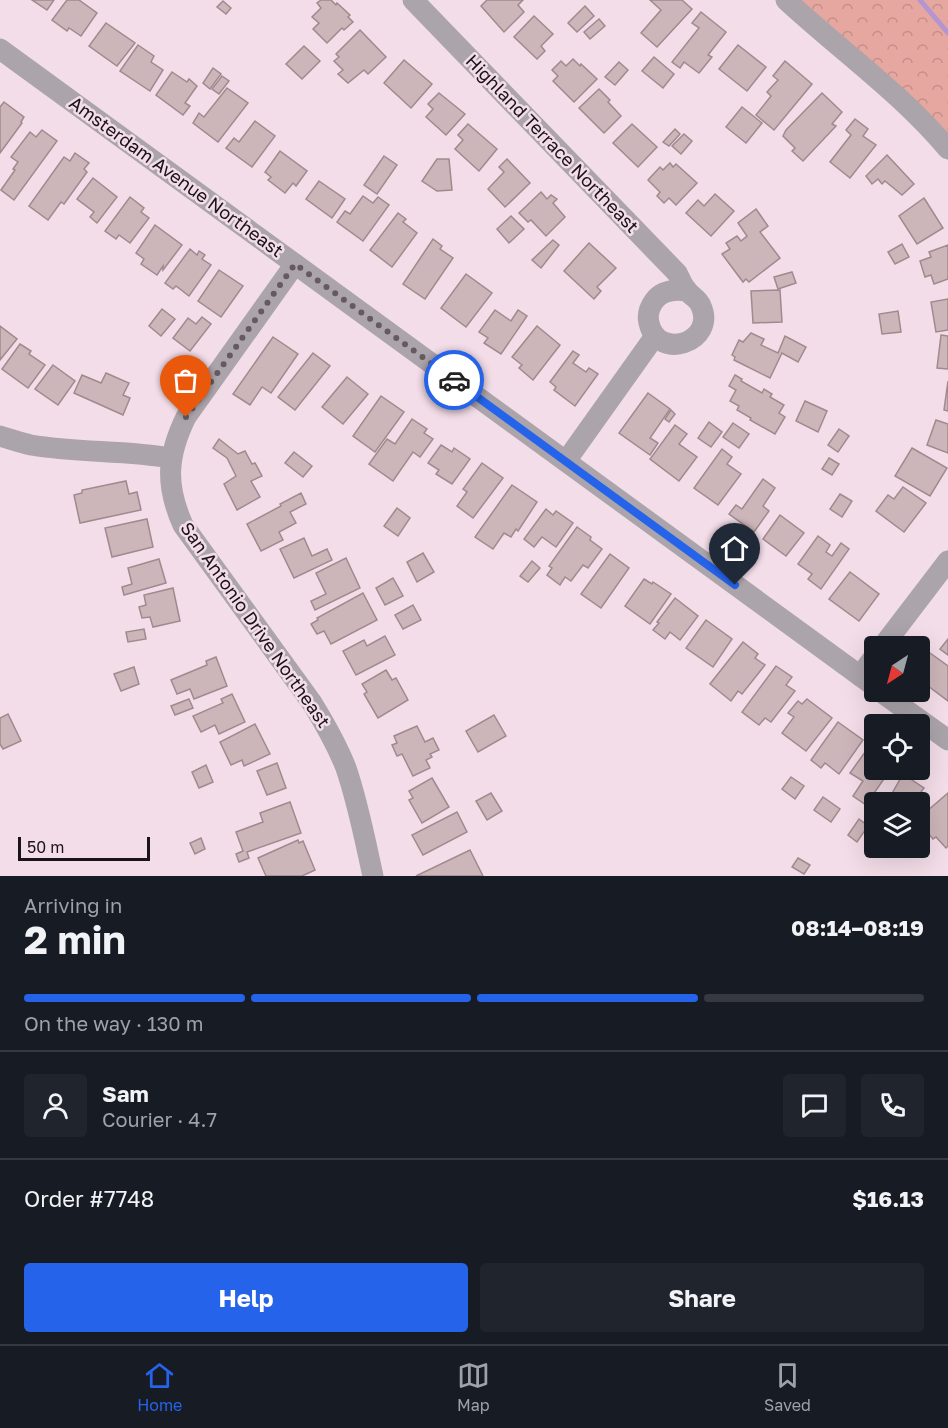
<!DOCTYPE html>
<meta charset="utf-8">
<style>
:root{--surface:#171b24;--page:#20242c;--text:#f1f3f6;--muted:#9ea1a6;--line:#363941;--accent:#2563eb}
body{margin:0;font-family:"Golos Text",sans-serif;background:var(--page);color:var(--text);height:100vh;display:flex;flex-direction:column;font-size:22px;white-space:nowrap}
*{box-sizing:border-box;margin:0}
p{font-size:20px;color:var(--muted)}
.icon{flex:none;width:33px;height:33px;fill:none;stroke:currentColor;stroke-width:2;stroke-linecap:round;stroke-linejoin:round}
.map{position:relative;height:876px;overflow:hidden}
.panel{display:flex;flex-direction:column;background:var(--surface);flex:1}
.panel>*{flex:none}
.needle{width:39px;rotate:216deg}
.buttons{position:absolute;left:864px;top:636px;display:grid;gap:12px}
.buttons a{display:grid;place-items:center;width:66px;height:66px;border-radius:6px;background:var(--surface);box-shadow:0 6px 24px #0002;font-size:30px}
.scale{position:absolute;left:18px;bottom:15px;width:132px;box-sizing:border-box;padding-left:6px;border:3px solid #1a1317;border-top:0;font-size:16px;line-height:21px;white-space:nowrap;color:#1a1317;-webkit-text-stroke:4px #f3dde8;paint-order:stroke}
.pin{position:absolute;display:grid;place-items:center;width:51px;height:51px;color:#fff;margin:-62px -26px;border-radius:50% 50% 50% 0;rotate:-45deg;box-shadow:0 0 6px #0007}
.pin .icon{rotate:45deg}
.courier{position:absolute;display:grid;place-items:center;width:60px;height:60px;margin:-30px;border:4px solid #2563eb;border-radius:50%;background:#fff;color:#222;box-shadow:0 2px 8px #0007}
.headline em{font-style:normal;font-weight:700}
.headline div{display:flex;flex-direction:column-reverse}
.headline{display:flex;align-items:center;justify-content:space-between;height:102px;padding:0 24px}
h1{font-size:39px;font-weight:700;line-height:45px}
.bar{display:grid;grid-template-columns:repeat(4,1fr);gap:9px 6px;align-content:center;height:72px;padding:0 24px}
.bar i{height:8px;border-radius:4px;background:var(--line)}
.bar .on{background:var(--accent)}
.bar p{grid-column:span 4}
.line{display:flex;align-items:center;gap:15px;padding:0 24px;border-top:2px solid var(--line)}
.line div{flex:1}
.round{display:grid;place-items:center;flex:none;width:63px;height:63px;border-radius:6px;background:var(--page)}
.action{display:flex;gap:12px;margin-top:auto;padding:12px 24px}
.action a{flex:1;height:69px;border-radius:6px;background:var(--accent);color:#fff;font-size:24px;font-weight:700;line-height:69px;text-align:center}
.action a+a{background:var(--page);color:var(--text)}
.dock{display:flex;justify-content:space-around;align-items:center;height:84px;border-top:2px solid var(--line);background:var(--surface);font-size:16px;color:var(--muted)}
.dock a{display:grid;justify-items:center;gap:3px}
.dock .on{color:var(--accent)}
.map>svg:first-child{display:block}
.park{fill:url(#park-crowns)}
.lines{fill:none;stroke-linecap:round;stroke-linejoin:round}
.stream{stroke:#b395d1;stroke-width:5}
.building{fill:#cdb6ba;stroke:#a08a8e;stroke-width:1.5}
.minor{stroke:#aba4ab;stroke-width:21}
.done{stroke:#665a60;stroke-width:6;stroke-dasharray:0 10.8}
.route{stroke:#2563eb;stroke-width:8}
.labels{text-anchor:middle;stroke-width:5;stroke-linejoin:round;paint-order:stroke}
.street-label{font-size:18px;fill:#1a1317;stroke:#f3dde8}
</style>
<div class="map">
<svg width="948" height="876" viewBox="0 0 948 876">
<defs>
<pattern id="park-crowns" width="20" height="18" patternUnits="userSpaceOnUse" patternTransform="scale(1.5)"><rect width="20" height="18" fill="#e6a7a0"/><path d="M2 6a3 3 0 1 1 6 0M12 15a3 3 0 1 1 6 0" fill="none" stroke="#c58f89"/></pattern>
</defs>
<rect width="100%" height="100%" fill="#f3dde8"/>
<polygon class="park" points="799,0 948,0 948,149"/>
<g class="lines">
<polyline class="stream" points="920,0 948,33"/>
</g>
<g class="building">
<polygon points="32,0 54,0 47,10"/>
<polygon points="67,0 79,0 97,13 81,36 69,28 67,31 52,20"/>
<polygon points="321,0 331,0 336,5 337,3 350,15 348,17 353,22 344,30 342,28 327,43 313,29 319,23 312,17 321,8 317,3"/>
<polygon points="487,0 523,0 518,5 524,12 504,32 481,6"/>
<polygon points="650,0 682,0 692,9 657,47 641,33 661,10"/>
<polygon points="223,1 231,8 226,14 217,7"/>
<polygon points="585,6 594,16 577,32 568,23"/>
<polygon points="701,12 726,32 708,55 712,57 699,73 684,62 680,68 672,62 699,28 692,23"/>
<polygon points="534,16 553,34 541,46 545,51 537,59 514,37"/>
<polygon points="599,19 605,26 590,39 584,32"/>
<polygon points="106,23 135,43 117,66 89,46"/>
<polygon points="360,30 386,57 368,74 364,70 348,83 338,74 343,70 334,61 339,57 336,54"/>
<polygon points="138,45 154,56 151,62 163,70 150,91 120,71"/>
<polygon points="738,45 766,67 747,91 719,69"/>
<polygon points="304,46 320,61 302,79 286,64"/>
<polygon points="654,57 674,74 663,88 642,71"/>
<polygon points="573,59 580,66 581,64 597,79 574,102 553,81 558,76 552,70 561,61 566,66"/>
<polygon points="404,60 432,84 411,108 384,83"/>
<polygon points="785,61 812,84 774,130 756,115 771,96 767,92 778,80 773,76"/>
<polygon points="619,62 628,70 615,85 605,77"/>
<polygon points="213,68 221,74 210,89 203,83"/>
<polygon points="172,72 187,82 189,79 197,86 185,103 190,106 183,115 156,95"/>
<polygon points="222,76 229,81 219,94 212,89"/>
<polygon points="227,88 248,103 218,142 193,123 199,113 204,117"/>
<polygon points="599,89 610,100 608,102 621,116 604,133 579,108"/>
<polygon points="439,93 465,114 446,135 426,117 433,109 428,104"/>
<polygon points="822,93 842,112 832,124 836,126 803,161 792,151 795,148 783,136 786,130"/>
<polygon points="4,102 24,117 21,122 22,123 0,153 0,107"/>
<polygon points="742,107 762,123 746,143 726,127"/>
<polygon points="855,119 868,129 863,136 876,145 850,178 830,162 851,135 846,130"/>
<polygon points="255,121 275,136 252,167 226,148 234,138 239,142"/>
<polygon points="468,124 497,149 479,171 455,149 463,140 458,135"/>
<polygon points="632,124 657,147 638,167 613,143"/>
<polygon points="675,129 680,134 669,146 663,142"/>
<polygon points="42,130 57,141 14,200 1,190 15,170 13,169 18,162 11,157 30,132 36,137"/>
<polygon points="684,134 692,141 681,154 672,146"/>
<polygon points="280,151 307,171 296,186 293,183 285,193 268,180 271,177 265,172"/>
<polygon points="75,153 89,163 84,169 87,172 64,204 61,202 48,220 29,206 64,157 70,161"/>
<polygon points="887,155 914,184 902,195 885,181 882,184 878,179 872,184 866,176"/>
<polygon points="384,156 397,165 377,194 364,185"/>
<polygon points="437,159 449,159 452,190 437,191 422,181"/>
<polygon points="507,159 530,183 505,207 488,189 504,172 499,167"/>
<polygon points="670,163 673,167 676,164 697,183 676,205 669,198 664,203 657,196 660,192 648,180 660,167 663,170"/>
<polygon points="93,178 117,197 97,223 90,217 94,212 77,199"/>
<polygon points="319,181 345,199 332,218 306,199"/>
<polygon points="541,192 547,199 551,195 557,199 553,203 565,217 546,236 531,220 528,222 519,213"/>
<polygon points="715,194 734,211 711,236 686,213 698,200 704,206"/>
<polygon points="363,196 373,203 378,197 389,205 363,241 337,222 345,211 350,214"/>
<polygon points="130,197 144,208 141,212 149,218 130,243 119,235 116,239 105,231"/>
<polygon points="924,198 943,228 917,244 899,216"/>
<polygon points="756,209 768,226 760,232 780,258 749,282 746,279 743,282 722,254 730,249 726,243 737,236 741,241 747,236 738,223"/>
<polygon points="398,213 406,219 403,222 417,233 392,267 370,250"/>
<polygon points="511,216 524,229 509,243 497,229"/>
<polygon points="155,225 182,245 163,270 163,266 157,275 141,264 144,259 136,253"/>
<polygon points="433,239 442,246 440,249 453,258 425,299 403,284"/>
<polygon points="553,240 559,245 541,268 532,260"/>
<polygon points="589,243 616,268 597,287 601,291 594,299 564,271"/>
<polygon points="902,244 909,257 895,264 888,252"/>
<polygon points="948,245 948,279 934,284 931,275 925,277 920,261 931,257 929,252"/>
<polygon points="190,249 197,255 199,251 205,255 202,259 211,265 189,296 176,286 173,289 165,283"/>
<polygon points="219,270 243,286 221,317 198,301"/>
<polygon points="792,272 796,283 778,289 774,277"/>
<polygon points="466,274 492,293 466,327 441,308"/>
<polygon points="780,290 782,322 753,323 751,291"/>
<polygon points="948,299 948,330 936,332 931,302"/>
<polygon points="162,309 175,319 161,336 149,326"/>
<polygon points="495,310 511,321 518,310 527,316 501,354 484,343 488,338 479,332"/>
<polygon points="898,311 901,332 882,334 879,314"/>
<polygon points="202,317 211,324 190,351 173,338 188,318 196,324"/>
<polygon points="0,326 17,339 0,360"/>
<polygon points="537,326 560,345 533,380 519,368 522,365 512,357"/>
<polygon points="751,333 764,339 761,345 778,353 785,336 806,347 798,362 782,353 770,378 734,360 735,357 732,355 739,340 743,342"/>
<polygon points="941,335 948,336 948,369 937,368"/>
<polygon points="273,337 298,354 271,393 262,387 250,405 233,394"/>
<polygon points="20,344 31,351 29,354 45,365 28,388 2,369"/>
<polygon points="573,351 579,355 573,363 586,372 589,368 598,374 575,406 554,390 556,387 550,382"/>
<polygon points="313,353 330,366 295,410 278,397"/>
<polygon points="53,365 75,381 58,405 35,389"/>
<polygon points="106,373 129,383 123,395 130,398 123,415 74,393 82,375 101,383"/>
<polygon points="735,375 742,379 741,381 762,393 764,389 772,394 770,397 784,405 779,413 785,417 775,434 750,420 751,418 737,410 739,406 730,401 736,390 729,386"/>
<polygon points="347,377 368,394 343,424 322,407"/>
<polygon points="948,381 948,411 944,410"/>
<polygon points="648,393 670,409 650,438 658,443 650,455 619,433"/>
<polygon points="381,396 404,412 375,452 353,436"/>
<polygon points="805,401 827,411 818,432 796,421"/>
<polygon points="671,410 675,414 669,422 665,419"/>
<polygon points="412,419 427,429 424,433 433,439 420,457 413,452 393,481 369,464 387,439 395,444"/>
<polygon points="936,420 948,424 948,453 927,445"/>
<polygon points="709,422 722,432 711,447 698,438"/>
<polygon points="733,423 749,434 739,448 723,437"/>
<polygon points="675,425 687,434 679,444 697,457 679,481 650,459"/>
<polygon points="839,429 849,436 838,452 828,445"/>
<polygon points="219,439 238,454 245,451 252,464 255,463 262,476 251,481 260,497 237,510 224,484 236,476 227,458 213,448"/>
<polygon points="441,445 452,452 454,448 470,459 452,484 436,474 439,470 428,463"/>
<polygon points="912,448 947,468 930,496 895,476"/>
<polygon points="722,449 732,457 727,464 741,474 718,505 694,488"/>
<polygon points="294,452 312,466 303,477 285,463"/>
<polygon points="829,458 839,464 832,475 822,469"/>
<polygon points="482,463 503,478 473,518 457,506 467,492 463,489"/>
<polygon points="763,479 775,488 763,506 769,511 754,532 729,514 736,505 742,509"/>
<polygon points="126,481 129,494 137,492 141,510 80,523 74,495 82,493 82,490"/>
<polygon points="512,485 537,502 518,531 516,529 511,537 504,533 493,549 475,537"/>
<polygon points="903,487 926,503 904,532 876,511 888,495 894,499"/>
<polygon points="301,493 306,504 290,512 296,523 279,532 283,540 261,551 247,524 281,506 280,504"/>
<polygon points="840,494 852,501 842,517 830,509"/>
<polygon points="397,508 410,518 398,536 384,526"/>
<polygon points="546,509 553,515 556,511 573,523 556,547 542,537 534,547 524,539"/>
<polygon points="780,515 804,533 786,556 763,539"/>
<polygon points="147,519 153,547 112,557 105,528"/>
<polygon points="577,527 591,537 590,540 602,549 588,568 583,565 571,581 565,577 560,585 547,575 552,568 549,566"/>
<polygon points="818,536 830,545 826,552 832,556 841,543 849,549 821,589 808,579 812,574 798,564"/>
<polygon points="304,538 312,556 327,549 332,560 294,578 280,549"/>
<polygon points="423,553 434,572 417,582 407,562"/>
<polygon points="610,554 629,568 601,608 581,594"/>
<polygon points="346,558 360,588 315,610 311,601 326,594 316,573"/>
<polygon points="159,559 166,583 124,595 122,587 132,584 128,568"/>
<polygon points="532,561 540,568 528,582 520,576"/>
<polygon points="850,572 879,594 859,621 829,599"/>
<polygon points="393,578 403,596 385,605 376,588"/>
<polygon points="644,579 652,584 653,582 671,594 650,624 625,606"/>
<polygon points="173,588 180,621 153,627 150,617 142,618 139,607 146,605 144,595"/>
<polygon points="363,593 377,620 331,644 324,631 317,634 311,624 318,620 317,618"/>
<polygon points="675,598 698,616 680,640 670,632 665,639 653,630 659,623 657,622"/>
<polygon points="413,605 421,620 403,629 395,615"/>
<polygon points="706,620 732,639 713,667 686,648"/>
<polygon points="144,629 146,639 128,642 126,632"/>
<polygon points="385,636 395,655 356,675 343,651 364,640 367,646"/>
<polygon points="948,639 948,655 940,649"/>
<polygon points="743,642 758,654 755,658 765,665 742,694 738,691 731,701 710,684"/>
<polygon points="930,653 948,666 948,701 928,686 924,691 920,688 920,674 924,668 920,666"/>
<polygon points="216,657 227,686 194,699 190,689 177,694 171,680 207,665 206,661"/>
<polygon points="776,666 792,677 786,685 795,691 771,722 765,718 759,725 742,712"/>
<polygon points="134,667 139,684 121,691 114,674"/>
<polygon points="386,670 392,680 396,678 408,700 378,718 364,694 367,692 362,684"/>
<polygon points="232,694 245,722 219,734 215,725 201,732 193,716 223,703 221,699"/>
<polygon points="189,699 193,708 175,715 171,706"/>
<polygon points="807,699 832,718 806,751 782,733 794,717 788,713 798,701 802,704"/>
<polygon points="8,714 21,741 3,749 0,744 0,718"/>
<polygon points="494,715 506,736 478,752 466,731"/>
<polygon points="838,722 863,740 839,774 825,763 821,768 811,760"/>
<polygon points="255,724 270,754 244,766 242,760 231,765 220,742"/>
<polygon points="417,726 425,742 433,738 439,750 430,754 432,757 426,760 430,768 413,776 402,754 397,756 392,745 397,743 394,736"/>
<polygon points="868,748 874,752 874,770 890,770 866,805 853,796 863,781 850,773"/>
<polygon points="277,763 286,788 267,795 257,771"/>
<polygon points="206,765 213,782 199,788 192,772"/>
<polygon points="903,774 924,788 914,802 898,802 890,797"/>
<polygon points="791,777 804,786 795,799 782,789"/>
<polygon points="432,778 449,807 422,823 409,800 413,798 409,791"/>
<polygon points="491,793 502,811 487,820 476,801"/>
<polygon points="948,793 948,846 946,848 936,837 933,839 920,824 920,817"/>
<polygon points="823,797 840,809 831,822 814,810"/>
<polygon points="290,802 301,833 247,852 249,858 239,862 236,854 243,851 236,832 263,822 260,813"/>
<polygon points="457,812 467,832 423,855 412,835"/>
<polygon points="859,819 868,826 857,842 848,835"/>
<polygon points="201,838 205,849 195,854 190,843"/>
<polygon points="298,840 299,843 303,841 315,870 302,876 266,876 258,858"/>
<polygon points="470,850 483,876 416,876"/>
<polygon points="798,858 810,865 804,874 792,867"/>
</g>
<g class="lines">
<g class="minor">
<path d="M 413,0 L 677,273 C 680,278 682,285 686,289 C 690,296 698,298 701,306 C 717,342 658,362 649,323 C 647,315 649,308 654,301 C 662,290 674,289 687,291"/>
<path d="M 786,0 C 840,50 900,92 948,149"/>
<polyline points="0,49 874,686"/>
<path d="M 295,264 L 186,417 C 167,456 165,485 183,525 L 312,703 C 325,724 337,745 346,768 C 358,803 365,840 373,876"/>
<path d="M 0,436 C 10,439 21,443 31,445 C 77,453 125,450 171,458"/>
<polyline points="566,461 655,336"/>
<polyline points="883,646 948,561"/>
<polyline points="860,676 874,657"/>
<polyline points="881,692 948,740"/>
</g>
</g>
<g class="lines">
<polyline class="done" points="186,417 295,264 454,380"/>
<polyline class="route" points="454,380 735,585"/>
</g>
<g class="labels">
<g class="street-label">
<text transform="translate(552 144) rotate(46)" y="6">Highland Terrace Northeast</text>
<text transform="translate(176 177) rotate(36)" y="6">Amsterdam Avenue Northeast</text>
<text transform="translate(255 625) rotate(55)" y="6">San Antonio Drive Northeast</text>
</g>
</g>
</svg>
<div class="buttons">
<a><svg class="needle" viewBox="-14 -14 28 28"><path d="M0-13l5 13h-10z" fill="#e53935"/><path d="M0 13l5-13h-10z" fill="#9ea1a6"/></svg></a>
<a><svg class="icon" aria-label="locate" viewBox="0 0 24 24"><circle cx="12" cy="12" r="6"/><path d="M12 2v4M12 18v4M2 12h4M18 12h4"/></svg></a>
<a><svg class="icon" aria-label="layers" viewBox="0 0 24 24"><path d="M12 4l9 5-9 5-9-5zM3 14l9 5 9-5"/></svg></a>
</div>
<div class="scale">50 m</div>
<div class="pin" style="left:186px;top:417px;background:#ea580c"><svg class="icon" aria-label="bag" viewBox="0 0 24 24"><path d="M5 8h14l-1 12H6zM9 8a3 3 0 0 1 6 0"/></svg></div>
<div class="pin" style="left:735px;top:585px;background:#1f2937"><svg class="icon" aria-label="home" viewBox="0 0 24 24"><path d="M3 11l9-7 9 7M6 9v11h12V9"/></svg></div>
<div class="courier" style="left:454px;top:380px"><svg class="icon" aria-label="car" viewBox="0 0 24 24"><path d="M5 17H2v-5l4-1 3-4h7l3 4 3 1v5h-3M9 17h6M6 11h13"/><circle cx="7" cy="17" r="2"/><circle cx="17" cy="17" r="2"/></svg></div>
</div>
<section class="panel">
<div class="headline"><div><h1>2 min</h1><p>Arriving in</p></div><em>08:14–08:19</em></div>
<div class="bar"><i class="on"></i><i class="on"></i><i class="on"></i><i></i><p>On the way · 130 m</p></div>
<div class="line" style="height:108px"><a class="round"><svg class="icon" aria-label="person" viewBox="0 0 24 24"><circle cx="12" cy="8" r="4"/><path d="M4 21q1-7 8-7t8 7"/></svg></a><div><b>Sam</b><p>Courier · 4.7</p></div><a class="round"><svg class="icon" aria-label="chat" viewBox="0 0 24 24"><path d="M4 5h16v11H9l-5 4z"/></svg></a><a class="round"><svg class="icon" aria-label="phone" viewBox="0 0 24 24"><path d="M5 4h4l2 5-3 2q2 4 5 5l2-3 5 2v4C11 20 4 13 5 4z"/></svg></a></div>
<div class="line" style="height:78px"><div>Order #7748</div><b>$16.13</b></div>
<div class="action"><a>Help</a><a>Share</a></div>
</section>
<nav class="dock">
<a class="on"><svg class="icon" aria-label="home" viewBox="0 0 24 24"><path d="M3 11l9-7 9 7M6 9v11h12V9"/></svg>Home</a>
<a><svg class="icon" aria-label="map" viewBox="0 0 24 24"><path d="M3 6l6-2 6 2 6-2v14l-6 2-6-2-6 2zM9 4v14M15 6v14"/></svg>Map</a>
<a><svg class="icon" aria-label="saved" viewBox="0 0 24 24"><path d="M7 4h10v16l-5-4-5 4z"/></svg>Saved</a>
</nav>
